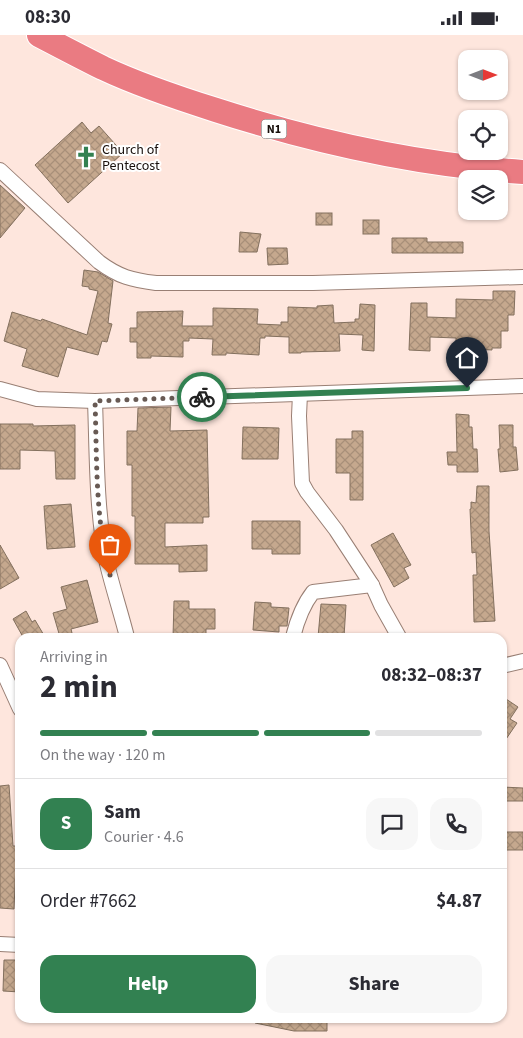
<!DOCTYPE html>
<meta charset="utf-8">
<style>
:root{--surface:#fff;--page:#f7f7f7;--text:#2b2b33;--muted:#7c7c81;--line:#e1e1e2;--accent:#328151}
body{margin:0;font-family:"Source Sans 3",sans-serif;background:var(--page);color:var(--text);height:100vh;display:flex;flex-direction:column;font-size:19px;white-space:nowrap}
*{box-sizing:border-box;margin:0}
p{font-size:16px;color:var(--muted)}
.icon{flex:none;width:28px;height:28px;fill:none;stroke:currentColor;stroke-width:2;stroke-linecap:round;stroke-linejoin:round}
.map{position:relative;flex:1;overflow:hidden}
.drawer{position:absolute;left:15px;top:598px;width:492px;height:390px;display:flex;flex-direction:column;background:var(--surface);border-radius:15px;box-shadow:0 1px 4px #0004}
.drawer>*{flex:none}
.needle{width:32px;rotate:90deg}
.tools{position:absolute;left:458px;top:15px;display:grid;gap:10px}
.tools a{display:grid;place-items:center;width:50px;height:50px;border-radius:10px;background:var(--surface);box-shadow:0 1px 4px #0004;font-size:25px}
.pin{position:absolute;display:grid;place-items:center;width:42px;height:42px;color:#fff;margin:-51px -21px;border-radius:50% 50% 50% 0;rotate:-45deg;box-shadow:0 0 5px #0007}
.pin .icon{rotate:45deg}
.courier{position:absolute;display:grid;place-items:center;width:50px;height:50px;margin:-25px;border:4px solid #328151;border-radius:50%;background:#fff;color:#222;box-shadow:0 1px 6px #0007}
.overview em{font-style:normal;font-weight:700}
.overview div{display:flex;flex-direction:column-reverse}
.overview{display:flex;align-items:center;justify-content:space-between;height:85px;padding:0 25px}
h1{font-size:32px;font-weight:700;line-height:38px}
.bar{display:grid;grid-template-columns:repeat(4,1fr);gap:8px 5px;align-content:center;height:60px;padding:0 25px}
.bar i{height:6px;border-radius:4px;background:var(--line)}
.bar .selected{background:var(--accent)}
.bar p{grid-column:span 4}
.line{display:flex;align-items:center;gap:12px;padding:0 25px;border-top:1px solid var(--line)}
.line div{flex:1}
.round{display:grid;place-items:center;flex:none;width:52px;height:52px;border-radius:15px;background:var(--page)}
.cta{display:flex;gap:10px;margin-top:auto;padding:10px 25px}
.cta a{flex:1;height:58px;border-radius:15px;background:var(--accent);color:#fff;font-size:20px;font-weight:700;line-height:58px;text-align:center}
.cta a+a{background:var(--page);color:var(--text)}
.status{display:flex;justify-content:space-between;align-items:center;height:35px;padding:0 25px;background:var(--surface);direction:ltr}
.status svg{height:14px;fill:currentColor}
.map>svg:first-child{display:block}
.building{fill:url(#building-cross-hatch);stroke:#83705e}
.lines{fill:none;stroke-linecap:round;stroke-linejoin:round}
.minor-casing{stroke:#997f74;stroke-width:16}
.trunk-casing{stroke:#fff;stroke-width:26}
.minor{stroke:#fff;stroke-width:14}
.trunk{stroke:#ea7b82;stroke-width:24}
.done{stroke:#685a54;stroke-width:5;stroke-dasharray:0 9}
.route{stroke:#328151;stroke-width:6}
.labels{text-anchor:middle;stroke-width:4;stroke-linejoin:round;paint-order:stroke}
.shield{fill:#fff;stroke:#5d5754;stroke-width:1}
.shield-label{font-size:12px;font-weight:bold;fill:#180f0b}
.poi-label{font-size:14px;fill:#180f0b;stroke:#fff;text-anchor:start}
</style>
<div class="status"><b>08:30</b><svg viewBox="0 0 49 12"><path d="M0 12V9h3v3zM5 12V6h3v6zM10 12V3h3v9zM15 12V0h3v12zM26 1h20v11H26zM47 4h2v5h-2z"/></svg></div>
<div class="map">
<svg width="523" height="1003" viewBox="0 0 523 1003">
<defs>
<pattern id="building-cross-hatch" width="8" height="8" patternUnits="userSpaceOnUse" patternTransform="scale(1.25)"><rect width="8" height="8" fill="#c5a88e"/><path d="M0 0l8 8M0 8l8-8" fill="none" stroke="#a88f79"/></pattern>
</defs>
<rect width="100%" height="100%" fill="#fee6dd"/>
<g class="building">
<polygon points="82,87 91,98 99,91 123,118 68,168 35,130"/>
<polygon points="0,150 25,173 0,203"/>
<rect x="316" y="178" width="16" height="12"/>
<rect x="363" y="185" width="16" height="14"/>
<polygon points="240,197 261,199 257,217 239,217"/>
<polygon points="392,203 427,203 427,207 463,207 463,218 392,218"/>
<polygon points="267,213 287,213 288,229 268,230"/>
<polygon points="84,235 98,237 113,246 108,288 112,289 107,307 102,306 98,320 67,312 58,342 22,331 27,314 4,306 12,277 41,286 42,284 87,300 98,256 89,254 89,252 82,251"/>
<polygon points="493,256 515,256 514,280 508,280 508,296 501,296 501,313 492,313 492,315 456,313 456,303 430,302 430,316 409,315 411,268 427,268 427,282 456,283 456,264 493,265"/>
<polygon points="360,269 375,270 374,316 362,315 363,300 339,299 340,316 301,317 301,318 289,318 289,302 265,301 265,303 260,303 259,320 226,318 226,320 212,320 213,304 189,303 189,306 183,306 183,322 151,321 151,323 137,323 137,307 130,307 130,293 137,293 137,277 183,276 182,291 213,291 213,273 258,274 257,289 281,290 281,287 288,287 288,272 317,273 317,271 333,270 334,288 355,287 355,284 359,284"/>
<polygon points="171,372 170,396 207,395 209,482 203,482 203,488 165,488 165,512 207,510 207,536 179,537 179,529 135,529 135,481 132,481 132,430 127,430 127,396 137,396 138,373"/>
<polygon points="456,379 469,380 469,392 472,392 473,414 477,414 478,437 457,437 457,430 448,430 447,417 457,417"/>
<polygon points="0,389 33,389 33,391 75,390 75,444 56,444 55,416 20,415 20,434 0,434"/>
<polygon points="499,390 513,390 513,412 516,412 518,435 500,437 498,414 500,414"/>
<polygon points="243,392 279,393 278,424 242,424"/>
<polygon points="352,396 363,396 363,465 350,465 350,438 336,438 336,404 352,404"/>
<polygon points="477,451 489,451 489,496 495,586 474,587 473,540 477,540 476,517 472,518 470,474 471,474 471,467 476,468"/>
<polygon points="71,469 75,512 47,514 44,471"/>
<polygon points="252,486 300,486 300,519 272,519 272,514 252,514"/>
<polygon points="393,498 411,530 404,533 409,543 394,552 371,510"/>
<polygon points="0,510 19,543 0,554"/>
<polygon points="87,545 98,587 71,594 73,602 60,602 53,578 67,574 61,552"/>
<polygon points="174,566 189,566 189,574 215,574 215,594 206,594 206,602 173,602"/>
<polygon points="255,567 271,568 271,572 289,573 287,591 279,591 279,597 253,595"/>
<polygon points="321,569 346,570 344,602 318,602"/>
<polygon points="26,576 32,587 35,585 45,602 23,602 13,584"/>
<polygon points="506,664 518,672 510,684 517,688 502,710 502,670"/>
<polygon points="9,750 13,811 20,811 20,826 16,826 14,874 0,873 0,751"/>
<polygon points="502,752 523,753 523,766 502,766"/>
<rect x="502" y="797" width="21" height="18"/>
<polygon points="4,925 20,925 20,957 3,956"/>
<polygon points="256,982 327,982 327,996 294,996 255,988"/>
</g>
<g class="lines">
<g class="minor-casing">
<g id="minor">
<path d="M 0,135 L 99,227 C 119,242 132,245 156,248 L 313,248 L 523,242"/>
<polyline points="0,354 37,364 95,366 523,351"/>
<polyline points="300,359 299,381 302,448 307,457 336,495 372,550 381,570 399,602"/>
<path d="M 95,366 C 97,419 96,476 107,529 C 113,554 121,578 127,602"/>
<path d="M 293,602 C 297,586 302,571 313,557 L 372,550"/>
<polyline points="0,630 20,674"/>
<polyline points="502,631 523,626"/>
<polyline points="0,909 20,910"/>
</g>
</g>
<g class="trunk-casing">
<path id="trunk" d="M 39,0 C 60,11 81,22 103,33 C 139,50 178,63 216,75 C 315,107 419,130 523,137"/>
</g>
<use href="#minor" class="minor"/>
<use href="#trunk" class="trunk"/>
</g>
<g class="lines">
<path class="done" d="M 110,540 C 95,484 97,423 95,366 L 202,362"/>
<polyline class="route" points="202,362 467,353"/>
</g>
<defs>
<g id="church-bare" transform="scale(1.725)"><path d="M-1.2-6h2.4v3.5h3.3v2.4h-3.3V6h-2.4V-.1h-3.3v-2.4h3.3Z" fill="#328151" stroke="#fff" stroke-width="2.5" paint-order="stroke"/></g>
</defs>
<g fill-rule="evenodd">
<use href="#church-bare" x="86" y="122"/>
</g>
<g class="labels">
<rect class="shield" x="261.5" y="84.5" width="25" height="19" rx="4"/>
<g class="shield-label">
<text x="274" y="98">N1</text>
</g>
<g class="poi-label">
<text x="102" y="119">Church of<tspan x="102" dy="16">Pentecost</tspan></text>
</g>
</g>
</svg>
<div class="tools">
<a><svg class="needle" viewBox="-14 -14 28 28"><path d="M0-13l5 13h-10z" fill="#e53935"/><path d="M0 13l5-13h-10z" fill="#7c7c81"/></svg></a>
<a><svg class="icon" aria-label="locate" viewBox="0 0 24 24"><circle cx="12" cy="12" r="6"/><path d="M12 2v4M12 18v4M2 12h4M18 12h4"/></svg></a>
<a><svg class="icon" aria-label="layers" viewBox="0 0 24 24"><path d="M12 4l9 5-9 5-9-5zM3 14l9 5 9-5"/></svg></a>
</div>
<div class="pin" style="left:110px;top:540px;background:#ea580c"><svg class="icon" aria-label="bag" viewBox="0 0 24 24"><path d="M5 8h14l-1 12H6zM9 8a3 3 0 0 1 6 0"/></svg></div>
<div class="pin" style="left:467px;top:353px;background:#1f2937"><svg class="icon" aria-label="home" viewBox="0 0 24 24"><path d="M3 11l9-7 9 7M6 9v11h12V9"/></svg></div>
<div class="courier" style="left:202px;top:362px"><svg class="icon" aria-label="bike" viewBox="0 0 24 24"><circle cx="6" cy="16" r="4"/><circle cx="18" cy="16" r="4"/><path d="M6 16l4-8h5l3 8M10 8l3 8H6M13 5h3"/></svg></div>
<section class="drawer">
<div class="overview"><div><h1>2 min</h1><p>Arriving in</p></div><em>08:32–08:37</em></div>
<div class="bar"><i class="selected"></i><i class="selected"></i><i class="selected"></i><i></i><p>On the way · 120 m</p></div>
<div class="line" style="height:90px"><b class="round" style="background:var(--accent);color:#fff">S</b><div><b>Sam</b><p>Courier · 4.6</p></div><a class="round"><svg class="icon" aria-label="chat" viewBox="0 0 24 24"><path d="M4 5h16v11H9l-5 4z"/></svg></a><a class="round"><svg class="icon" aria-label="phone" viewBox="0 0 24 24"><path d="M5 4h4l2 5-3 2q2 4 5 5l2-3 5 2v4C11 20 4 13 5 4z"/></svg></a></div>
<div class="line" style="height:65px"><div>Order #7662</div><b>$4.87</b></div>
<div class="cta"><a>Help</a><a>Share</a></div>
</section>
</div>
